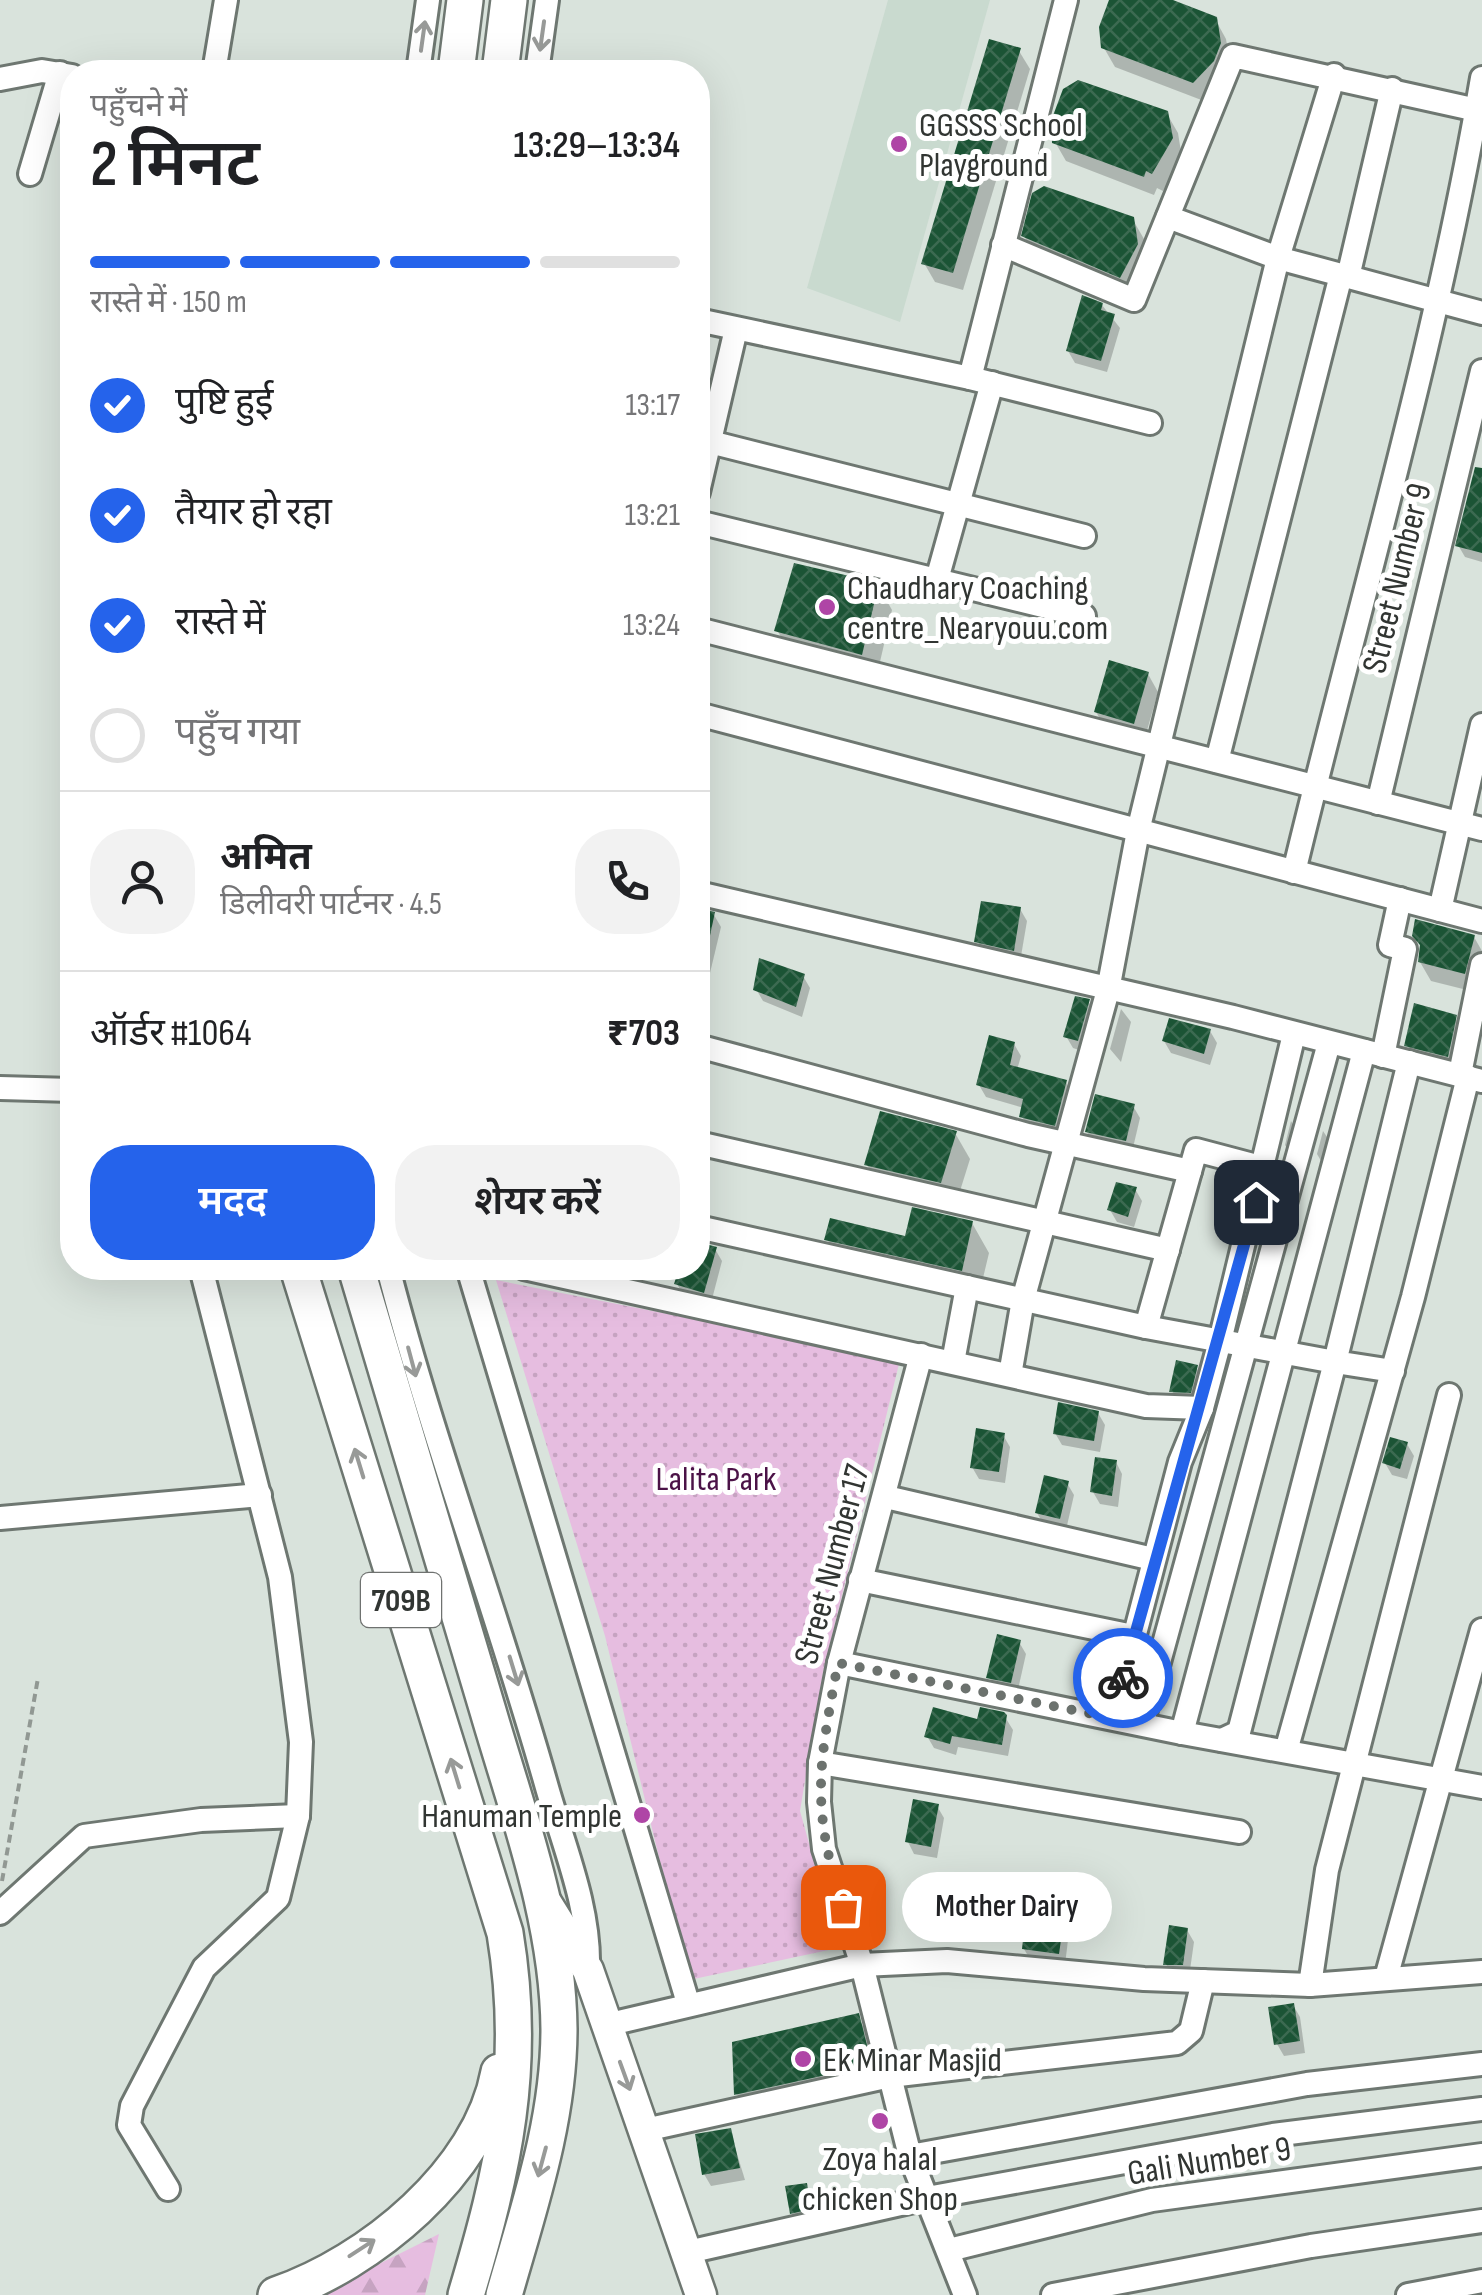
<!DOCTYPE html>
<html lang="hi">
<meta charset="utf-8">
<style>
:root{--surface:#fff;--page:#f2f2f2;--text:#202124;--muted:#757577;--line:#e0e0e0;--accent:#2563eb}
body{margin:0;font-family:"Sofia Sans Condensed","Noto Sans Devanagari",sans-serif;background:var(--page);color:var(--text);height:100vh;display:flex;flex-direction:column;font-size:38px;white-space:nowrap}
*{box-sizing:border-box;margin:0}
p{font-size:32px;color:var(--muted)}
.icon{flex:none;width:55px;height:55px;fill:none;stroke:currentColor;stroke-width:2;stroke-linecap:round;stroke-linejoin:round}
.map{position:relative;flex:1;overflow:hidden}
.drawer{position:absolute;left:60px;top:60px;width:650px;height:1220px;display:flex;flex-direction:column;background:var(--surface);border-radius:40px;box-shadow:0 10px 40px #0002}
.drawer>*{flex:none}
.pin{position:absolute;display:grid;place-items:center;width:85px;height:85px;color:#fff;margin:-42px;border-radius:20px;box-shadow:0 5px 15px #0006}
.courier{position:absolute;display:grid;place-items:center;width:100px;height:100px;margin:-50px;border:8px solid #2563eb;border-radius:50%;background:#fff;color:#222;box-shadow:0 2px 12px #0007}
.bubble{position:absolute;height:70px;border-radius:35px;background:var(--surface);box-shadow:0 10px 40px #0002;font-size:32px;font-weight:600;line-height:70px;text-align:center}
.headline em{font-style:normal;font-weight:600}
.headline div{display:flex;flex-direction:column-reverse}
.headline{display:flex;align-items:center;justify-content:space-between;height:170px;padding:0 30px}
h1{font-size:65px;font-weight:600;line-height:75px}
.bar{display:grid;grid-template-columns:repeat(4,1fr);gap:15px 10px;align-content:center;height:120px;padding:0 30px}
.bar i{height:12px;border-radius:8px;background:var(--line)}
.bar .selected{background:var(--accent)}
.bar p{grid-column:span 4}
.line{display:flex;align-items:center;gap:25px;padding:0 30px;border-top:2px solid var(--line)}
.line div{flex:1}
.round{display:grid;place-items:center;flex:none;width:105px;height:105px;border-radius:40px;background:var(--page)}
ol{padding:0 30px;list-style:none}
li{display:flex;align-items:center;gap:30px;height:110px}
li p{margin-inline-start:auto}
li .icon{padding:10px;border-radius:50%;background:var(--accent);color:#fff;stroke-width:4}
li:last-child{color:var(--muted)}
li i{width:55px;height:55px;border:5px solid var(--line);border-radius:50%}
.button{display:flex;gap:20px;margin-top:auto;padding:20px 30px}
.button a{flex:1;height:115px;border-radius:40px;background:var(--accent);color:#fff;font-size:40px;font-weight:600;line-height:115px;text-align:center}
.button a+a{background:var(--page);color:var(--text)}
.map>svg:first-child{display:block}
.built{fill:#c9dacf}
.forest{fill:url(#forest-firs)}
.park{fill:url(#park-dots)}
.shadow{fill:#0003}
.building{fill:url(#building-cross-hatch)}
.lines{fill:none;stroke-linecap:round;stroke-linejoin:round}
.minor-casing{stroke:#6e7771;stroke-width:28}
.major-casing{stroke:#6e7771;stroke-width:35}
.highway-casing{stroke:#6e7771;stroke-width:40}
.path{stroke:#919893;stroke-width:4;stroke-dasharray:8 5;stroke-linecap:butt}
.minor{stroke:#fff;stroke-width:22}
.major{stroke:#fff;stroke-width:30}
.highway{stroke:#fff;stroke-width:35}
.oneway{stroke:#989a98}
.done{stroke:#6c726e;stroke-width:10;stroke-dasharray:0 18}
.route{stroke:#2563eb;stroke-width:12}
.poi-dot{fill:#af45a6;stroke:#fff;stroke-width:4}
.labels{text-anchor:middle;stroke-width:10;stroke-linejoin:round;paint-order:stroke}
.shield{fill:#fff;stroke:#6f7270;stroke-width:2.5}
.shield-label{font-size:32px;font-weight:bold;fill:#313532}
.poi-label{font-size:35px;fill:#313532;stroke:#fff;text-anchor:start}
.street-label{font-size:35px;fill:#313532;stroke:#fff}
.park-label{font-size:35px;fill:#4b1247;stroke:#fff}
</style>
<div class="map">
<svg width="1482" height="2295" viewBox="0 0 1482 2295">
<defs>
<pattern id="forest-firs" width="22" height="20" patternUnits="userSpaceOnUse" patternTransform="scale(2.5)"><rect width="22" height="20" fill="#e6bde0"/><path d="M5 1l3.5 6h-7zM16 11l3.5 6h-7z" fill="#c6a3c1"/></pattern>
<pattern id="park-dots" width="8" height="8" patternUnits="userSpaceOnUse" patternTransform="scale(2.5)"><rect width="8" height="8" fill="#e6bde0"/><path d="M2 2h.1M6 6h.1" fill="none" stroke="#c6a3c1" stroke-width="1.8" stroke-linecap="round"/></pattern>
<pattern id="building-cross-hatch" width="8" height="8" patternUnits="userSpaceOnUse" patternTransform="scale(2.5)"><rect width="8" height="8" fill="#1b5435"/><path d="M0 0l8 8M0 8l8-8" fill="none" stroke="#3c6a51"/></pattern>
</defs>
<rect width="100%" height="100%" fill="#d9e3dc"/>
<polygon class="built" points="888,0 990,0 900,322 807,288"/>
<polygon class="forest" points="439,2234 425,2295 317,2295"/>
<polygon class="park" points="496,1280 900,1360 823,1672 800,1811 838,1948 689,1980 605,1636"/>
<g class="shadow">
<polygon points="1112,0 1160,0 1215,19 1226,39 1230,63 1204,101 1115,67 1104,48"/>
<polygon points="1019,51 1030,69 963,290 935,282 924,263"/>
<polygon points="1167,114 1178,133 1182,158 1163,191 1157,188 1154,195 1066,161 1055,142"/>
<polygon points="1133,220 1144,239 1148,264 1130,295 1035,255 1024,236"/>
<polygon points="1102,305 1120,328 1107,372 1075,363 1068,351"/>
<polygon points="1482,472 1482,562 1465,557 1458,545"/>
<polygon points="878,585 892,610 876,679 792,656 777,630"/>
<polygon points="1148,674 1158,692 1144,741 1107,731 1096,712"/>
<polygon points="1020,909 1027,921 1020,962 984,953 977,941"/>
<polygon points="698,910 714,915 721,927 710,973 698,970"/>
<polygon points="1414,935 1474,937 1482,951 1475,992 1431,981 1420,962 1422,948"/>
<polygon points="803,976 810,988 802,1017 763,1001 756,989"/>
<polygon points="1088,1001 1095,1013 1085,1052 1073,1048 1066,1036"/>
<polygon points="1121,1009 1131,1022 1121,1062 1110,1049"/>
<polygon points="1455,1017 1462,1029 1454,1068 1414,1057 1407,1045"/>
<polygon points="1210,1031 1217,1043 1210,1065 1171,1053 1164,1041"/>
<polygon points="1014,1044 1021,1056 1017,1070 1066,1082 1072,1094 1061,1136 1029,1129 1022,1117 1024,1108 986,1097 979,1085"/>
<polygon points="1133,1106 1140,1118 1132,1152 1094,1144 1087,1132"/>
<polygon points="1291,1121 1298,1133 1292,1156 1285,1145"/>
<polygon points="1323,1131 1331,1143 1324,1166 1317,1154"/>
<polygon points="955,1133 970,1159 955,1207 882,1190 867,1165"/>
<polygon points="1135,1189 1142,1201 1134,1227 1117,1222 1110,1210"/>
<polygon points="972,1223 989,1253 978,1299 844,1269 827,1239 906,1239"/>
<polygon points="698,1243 715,1249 722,1261 711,1303 684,1296 677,1284 681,1268 698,1268"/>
<polygon points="1196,1367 1203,1379 1197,1404 1178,1403 1172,1391"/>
<polygon points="1098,1413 1105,1425 1100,1452 1062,1445 1055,1433"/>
<polygon points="1003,1435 1010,1447 1005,1483 979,1479 972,1467"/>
<polygon points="1407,1444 1414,1456 1407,1479 1392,1475 1385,1463"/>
<polygon points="1116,1462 1122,1474 1118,1507 1100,1504 1093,1492"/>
<polygon points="1067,1483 1074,1495 1066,1530 1044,1525 1037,1513"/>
<polygon points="1019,1642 1026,1654 1017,1694 996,1689 989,1677"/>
<polygon points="1005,1717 1013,1730 1008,1756 958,1747 956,1755 934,1748 927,1736"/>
<polygon points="937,1806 944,1818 937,1858 914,1854 908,1842"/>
<polygon points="1061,1928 1068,1940 1065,1965 1031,1961 1024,1949"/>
<polygon points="1187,1930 1194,1942 1189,1977 1172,1976 1166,1964"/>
<polygon points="1293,2005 1300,2017 1305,2053 1284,2056 1277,2044"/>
<polygon points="857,2016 872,2041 884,2090 751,2119 737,2094"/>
<polygon points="730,2131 745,2180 711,2186 704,2174"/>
<polygon points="805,2186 816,2221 799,2225 792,2213"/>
</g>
<g class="building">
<polygon points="1109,0 1173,0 1217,17 1221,43 1214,61 1193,83 1101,48 1099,27"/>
<polygon points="989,39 1021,48 953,273 921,264"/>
<polygon points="1078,80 1168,111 1173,138 1152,174 1146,171 1144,177 1052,143 1051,121 1063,89"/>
<polygon points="1044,186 1134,217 1138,244 1120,278 1021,236 1032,193"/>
<polygon points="1082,295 1103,303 1101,310 1115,314 1101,361 1066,351"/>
<polygon points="1475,467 1482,468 1482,553 1455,546"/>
<polygon points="794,563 879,583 862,655 774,631"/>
<polygon points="1109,660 1149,672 1134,724 1094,712"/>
<polygon points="981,901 1021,907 1014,951 974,942"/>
<polygon points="698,908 715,912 705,959 698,959"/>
<polygon points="1415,919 1475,935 1465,974 1418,962 1420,945 1412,936"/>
<polygon points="759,958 805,974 796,1007 753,990"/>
<polygon points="1075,996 1090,999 1078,1041 1063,1037"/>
<polygon points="1414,1003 1457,1015 1448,1057 1404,1046"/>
<polygon points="1169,1018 1211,1029 1204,1054 1162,1041"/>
<polygon points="989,1035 1015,1042 1010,1065 1067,1080 1055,1126 1019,1117 1023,1099 976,1085"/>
<polygon points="1095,1094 1135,1104 1126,1141 1085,1132"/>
<polygon points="880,1111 957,1131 941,1183 864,1165"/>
<polygon points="1116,1182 1137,1187 1128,1217 1107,1210"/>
<polygon points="912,1207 973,1221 962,1271 824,1240 830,1218 905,1236"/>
<polygon points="698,1242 717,1247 704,1293 674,1284 679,1268 698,1268"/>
<polygon points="1176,1360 1198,1365 1191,1393 1169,1392"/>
<polygon points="1058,1402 1099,1411 1094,1441 1053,1434"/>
<polygon points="976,1428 1005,1433 999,1472 970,1468"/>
<polygon points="1390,1437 1408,1442 1400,1469 1382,1463"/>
<polygon points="1095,1457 1117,1460 1112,1496 1090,1492"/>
<polygon points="1044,1475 1069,1481 1060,1519 1035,1513"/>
<polygon points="997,1634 1021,1640 1011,1683 986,1678"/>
<polygon points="933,1707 977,1719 980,1707 1004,1712 1007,1715 1002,1745 952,1736 950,1744 924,1737"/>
<polygon points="913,1799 939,1804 931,1847 905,1842"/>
<polygon points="1025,1921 1063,1926 1059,1954 1022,1949"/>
<polygon points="1169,1925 1188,1928 1183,1965 1163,1965"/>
<polygon points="1294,2003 1300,2041 1274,2045 1268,2007"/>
<polygon points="859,2013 872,2065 734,2095 732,2042"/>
<polygon points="731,2128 740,2168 702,2175 695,2134"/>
<polygon points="807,2183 811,2209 790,2214 785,2186"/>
</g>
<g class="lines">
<g class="minor-casing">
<g id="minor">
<polyline points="214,72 226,0"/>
<polyline points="418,72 428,0"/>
<polyline points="537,72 547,0"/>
<polyline points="0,79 42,71 72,76"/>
<polyline points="30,174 60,73"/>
<polyline points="1168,217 1278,258 1482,313"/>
<polyline points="1003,245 1134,300 1233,56 1477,110"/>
<polyline points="1348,277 1392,89"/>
<polyline points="698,320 970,378 1150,423"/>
<polyline points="970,378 1066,0"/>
<polyline points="710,442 1084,536"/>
<polyline points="698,492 736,329"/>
<polyline points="698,522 1084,616"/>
<polyline points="936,583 992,383"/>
<polyline points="698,629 1482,829"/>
<polyline points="698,714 1482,921"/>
<polyline points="1217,761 1341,275"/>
<polyline points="1378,803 1482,371"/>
<path d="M 1294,872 C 1358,607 1436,347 1482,78"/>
<polyline points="698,893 1233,1017 1482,1081"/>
<polyline points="1440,910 1482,725"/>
<polyline points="698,1046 1028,1135 1190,1171"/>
<polyline points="1383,1056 1405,949 1390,945 1400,899"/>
<polyline points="1460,1074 1482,965"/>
<polyline points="0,1088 72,1090"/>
<polyline points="698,1143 1168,1250"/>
<polyline points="698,1227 1146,1327 1335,1362 1239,1732 1222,1740"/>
<path d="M 388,1268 C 433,1442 497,1611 546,1784 C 563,1845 590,1906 588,1969"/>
<polyline points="468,1268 688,2003"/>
<polyline points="524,1268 1146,1406 1202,1408"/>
<polyline points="1146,1327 1196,1150 1264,1168"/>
<polyline points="921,1355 839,1663 820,1763 819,1802 824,1849 862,1965 910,2156 965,2295"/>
<polyline points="953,1362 967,1287"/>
<polyline points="1393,1371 1335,1362 1409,1062"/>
<polyline points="1010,1375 1023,1300 1108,990 1138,831 1278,258 1334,75"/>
<polyline points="886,1497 1153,1559"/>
<polyline points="0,1518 260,1495"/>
<polyline points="860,1580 1133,1636"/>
<polyline points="839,1663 1182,1733 1482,1787"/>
<polyline points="1113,1718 1180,1462 1202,1408 1220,1341 1294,1034"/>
<polyline points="1142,1724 1329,1043"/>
<polyline points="1182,1733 1364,1051"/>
<polyline points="1286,1751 1413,1297 1468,1077"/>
<polyline points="820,1763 1239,1832"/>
<polyline points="0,1913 84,1836 201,1820 298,1816"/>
<polyline points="1386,1978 1482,1630"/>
<polyline points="1310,1985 1327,1870 1449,1395"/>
<polyline points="606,2025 862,1965 947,1961 1144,1979 1310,1985 1482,1972"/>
<polyline points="645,2130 890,2076 1177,2043 1191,2031 1203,1981"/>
<polyline points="910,2156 1307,2084 1482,2064"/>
<polyline points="168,2189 129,2125 132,2106 204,1968 278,1898 298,1816 301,1742 280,1577 201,1268"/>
<polyline points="949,2250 1152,2200 1482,2155"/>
<polyline points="688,2252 927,2198 1273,2135 1482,2109"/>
<polyline points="1053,2295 1311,2246 1482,2221"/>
<polyline points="1408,2295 1482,2281"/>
</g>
</g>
<g class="major-casing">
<polyline id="major" points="547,1904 588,1970 701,2295"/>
</g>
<g class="highway-casing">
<g id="highway">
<polyline points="456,72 465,0"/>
<polyline points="500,72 509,0"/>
<path d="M 298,1268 L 505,1933 C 527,2066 504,2168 466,2295"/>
<path d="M 356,1268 C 400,1415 444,1563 488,1711 C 518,1814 558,1920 559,2029 C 559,2121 529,2207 504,2295"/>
<path d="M 276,2295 C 370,2263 481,2172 499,2072"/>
</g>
</g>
<polyline class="path" points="2,1881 38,1678"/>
<use href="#minor" class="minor"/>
<use href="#major" class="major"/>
<use href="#highway" class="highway"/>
</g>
<defs><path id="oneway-shaft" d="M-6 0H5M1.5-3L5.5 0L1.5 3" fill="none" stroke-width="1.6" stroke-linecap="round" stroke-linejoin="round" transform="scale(2.5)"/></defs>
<g class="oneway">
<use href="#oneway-shaft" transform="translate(423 36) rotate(-82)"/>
<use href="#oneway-shaft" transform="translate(542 36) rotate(98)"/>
<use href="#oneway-shaft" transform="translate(412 1362) rotate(75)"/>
<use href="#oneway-shaft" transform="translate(359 1463) rotate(-107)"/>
<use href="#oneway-shaft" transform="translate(514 1671) rotate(73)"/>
<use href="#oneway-shaft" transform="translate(455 1773) rotate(-107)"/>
<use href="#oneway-shaft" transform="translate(625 2076) rotate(70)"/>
<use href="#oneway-shaft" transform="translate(542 2162) rotate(105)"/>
<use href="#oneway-shaft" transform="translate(362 2248) rotate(-33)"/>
</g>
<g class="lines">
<path class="done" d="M 843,1907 C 810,1805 819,1765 838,1663 L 1113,1718 L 1123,1678"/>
<polyline class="route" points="1123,1678 1256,1202"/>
</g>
<g class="poi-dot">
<circle cx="899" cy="144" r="10"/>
<circle cx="827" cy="607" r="10"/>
<circle cx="642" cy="1815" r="10"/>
<circle cx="803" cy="2059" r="10"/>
<circle cx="880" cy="2121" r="10"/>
</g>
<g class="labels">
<rect class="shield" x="361" y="1573" width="80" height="54" rx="8"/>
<g class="shield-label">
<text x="401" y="1611">709B</text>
</g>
<g class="poi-label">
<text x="919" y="136">GGSSS School<tspan x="919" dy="40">Playground</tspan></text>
<text x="847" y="599">Chaudhary Coaching<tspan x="847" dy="40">centre_Nearyouu.com</tspan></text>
<text x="622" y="1827" text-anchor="end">Hanuman Temple</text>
<text x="823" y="2071">Ek Minar Masjid</text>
<text x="880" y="2170" text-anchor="middle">Zoya halal<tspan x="880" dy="40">chicken Shop</tspan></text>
</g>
<g class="street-label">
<text transform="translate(1396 578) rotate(-76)" y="12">Street Number 9</text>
<text transform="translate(831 1564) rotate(-75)" y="12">Street Number 17</text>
<text transform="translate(1209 2160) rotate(-9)" y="12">Gali Number 9</text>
</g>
<g class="park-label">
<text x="716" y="1490">Lalita Park</text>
</g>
</g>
</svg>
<div class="pin" style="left:843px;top:1907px;background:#ea580c"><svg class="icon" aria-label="bag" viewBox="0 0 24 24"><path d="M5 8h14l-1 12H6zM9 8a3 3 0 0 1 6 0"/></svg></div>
<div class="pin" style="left:1256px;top:1202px;background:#1f2937"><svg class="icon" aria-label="home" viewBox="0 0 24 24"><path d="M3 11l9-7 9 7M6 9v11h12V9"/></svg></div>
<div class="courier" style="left:1123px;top:1678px"><svg class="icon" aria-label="bike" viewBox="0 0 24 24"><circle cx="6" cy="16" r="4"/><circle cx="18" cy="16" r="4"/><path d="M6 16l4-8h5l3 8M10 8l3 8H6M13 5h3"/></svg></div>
<div class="bubble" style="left:902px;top:1872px;width:210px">Mother Dairy</div>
<section class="drawer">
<div class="headline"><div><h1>2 मिनट</h1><p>पहुँचने में</p></div><em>13:29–13:34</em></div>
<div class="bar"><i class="selected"></i><i class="selected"></i><i class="selected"></i><i></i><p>रास्ते में · 150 m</p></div>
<ol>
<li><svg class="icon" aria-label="check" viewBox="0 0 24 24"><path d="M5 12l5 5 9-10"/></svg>पुष्टि हुई<p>13:17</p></li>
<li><svg class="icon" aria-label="check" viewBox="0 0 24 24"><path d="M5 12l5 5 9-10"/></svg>तैयार हो रहा<p>13:21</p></li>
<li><svg class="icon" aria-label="check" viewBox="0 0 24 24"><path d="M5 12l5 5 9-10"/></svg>रास्ते में<p>13:24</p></li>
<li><i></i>पहुँच गया</li>
</ol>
<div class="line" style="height:180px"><a class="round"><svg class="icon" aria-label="person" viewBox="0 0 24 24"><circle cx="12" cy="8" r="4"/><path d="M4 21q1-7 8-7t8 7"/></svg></a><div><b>अमित</b><p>डिलीवरी पार्टनर · 4.5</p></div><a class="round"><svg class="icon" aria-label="phone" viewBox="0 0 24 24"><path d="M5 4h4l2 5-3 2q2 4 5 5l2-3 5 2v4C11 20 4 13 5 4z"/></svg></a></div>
<div class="line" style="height:130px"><div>ऑर्डर #1064</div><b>₹703</b></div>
<div class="button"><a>मदद</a><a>शेयर करें</a></div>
</section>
</div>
